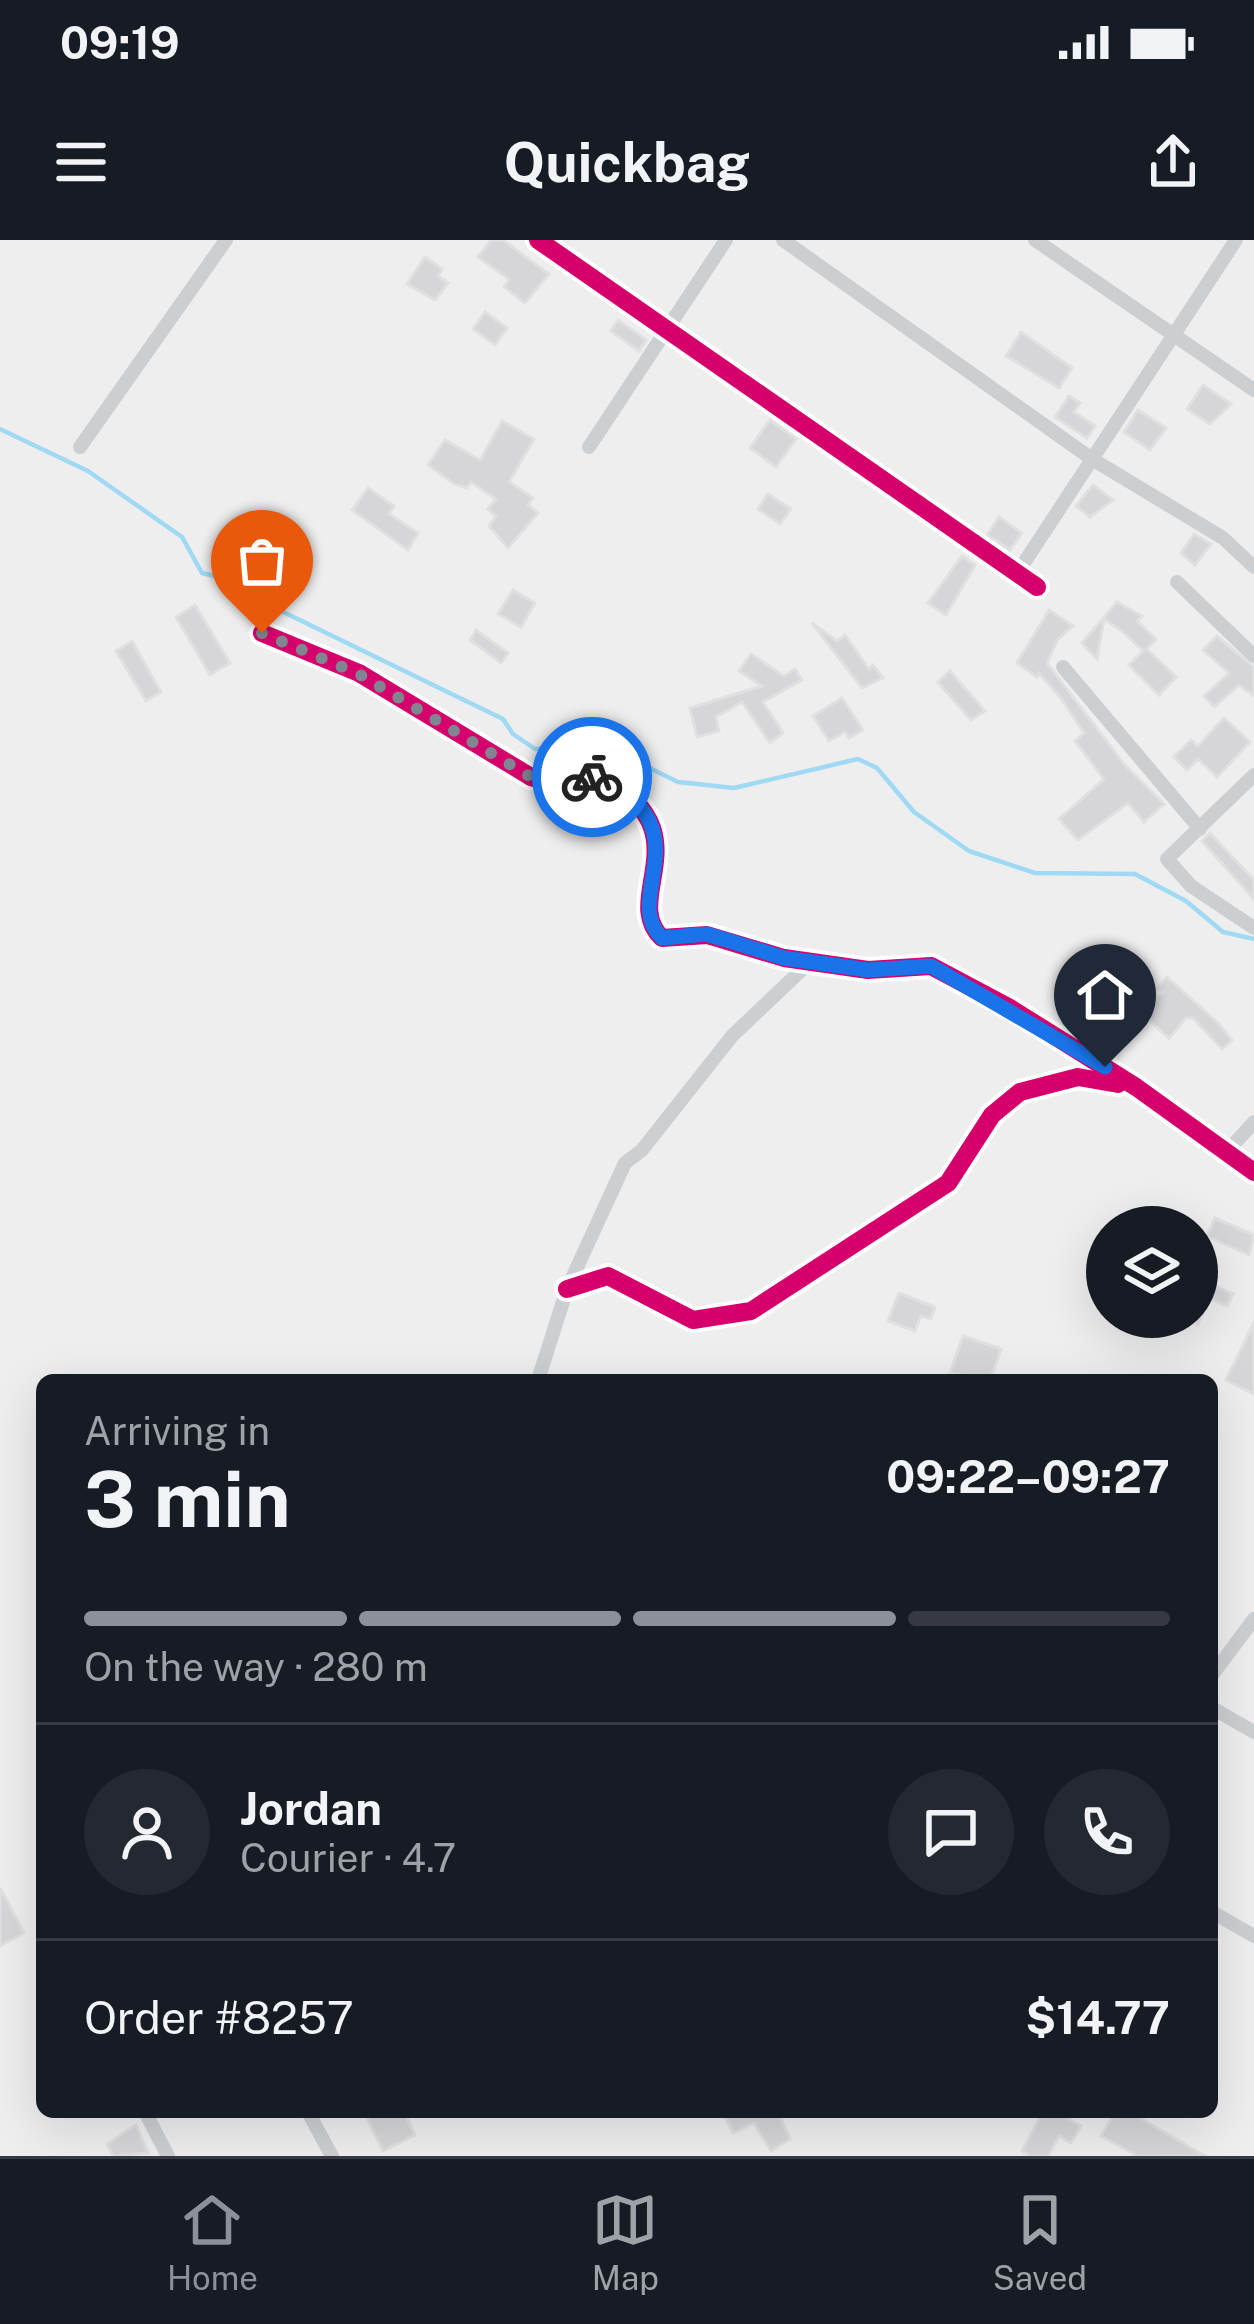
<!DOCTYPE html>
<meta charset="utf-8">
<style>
:root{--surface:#171b24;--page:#242831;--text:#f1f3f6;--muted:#9ea1a6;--line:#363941;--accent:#8c9099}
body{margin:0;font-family:"Public Sans",sans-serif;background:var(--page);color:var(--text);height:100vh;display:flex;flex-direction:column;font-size:45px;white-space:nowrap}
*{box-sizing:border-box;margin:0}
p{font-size:39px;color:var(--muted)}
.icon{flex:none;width:66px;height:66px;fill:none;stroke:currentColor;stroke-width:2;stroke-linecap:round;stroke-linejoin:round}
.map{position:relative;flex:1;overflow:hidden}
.details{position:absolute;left:36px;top:1134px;width:1182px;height:744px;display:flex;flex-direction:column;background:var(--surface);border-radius:18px;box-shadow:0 12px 48px #0002}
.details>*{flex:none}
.buttons{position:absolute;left:1086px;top:966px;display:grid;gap:24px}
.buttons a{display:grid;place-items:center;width:132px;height:132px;border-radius:50%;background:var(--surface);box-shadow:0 12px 48px #0002;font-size:60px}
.pin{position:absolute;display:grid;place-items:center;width:102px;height:102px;color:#fff;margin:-123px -51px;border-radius:50% 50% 50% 0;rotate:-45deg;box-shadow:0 0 12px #0007}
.pin .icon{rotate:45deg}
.courier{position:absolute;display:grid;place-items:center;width:120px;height:120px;margin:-60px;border:9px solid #1a73e8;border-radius:50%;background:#fff;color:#222;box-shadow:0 3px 15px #0007}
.headline em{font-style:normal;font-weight:700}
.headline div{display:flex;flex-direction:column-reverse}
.headline{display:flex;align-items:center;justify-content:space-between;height:204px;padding:0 48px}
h1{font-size:78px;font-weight:700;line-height:90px}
.bar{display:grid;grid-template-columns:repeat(4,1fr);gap:18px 12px;align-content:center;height:144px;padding:0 48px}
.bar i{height:15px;border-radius:9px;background:var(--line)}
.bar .selected{background:var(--accent)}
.bar p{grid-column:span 4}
.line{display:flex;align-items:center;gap:30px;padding:0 48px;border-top:3px solid var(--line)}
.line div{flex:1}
.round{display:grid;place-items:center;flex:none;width:126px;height:126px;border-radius:63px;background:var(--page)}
.status{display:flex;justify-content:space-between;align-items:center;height:84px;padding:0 60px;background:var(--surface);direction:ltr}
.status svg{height:33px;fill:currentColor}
header{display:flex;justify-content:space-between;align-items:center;height:156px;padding:0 48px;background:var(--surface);font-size:54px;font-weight:700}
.dock{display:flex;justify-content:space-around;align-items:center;height:168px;border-top:3px solid var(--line);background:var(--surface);font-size:33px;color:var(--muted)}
.dock a{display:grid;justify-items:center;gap:6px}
.dock .selected{color:var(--accent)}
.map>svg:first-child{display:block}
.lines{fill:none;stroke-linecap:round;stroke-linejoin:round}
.stream{stroke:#9fd9f4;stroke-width:4.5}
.building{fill:#d6d6d9;stroke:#e0e0e1;stroke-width:3}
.minor{stroke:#cccfd2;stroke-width:14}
.cycleway-casing{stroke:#fff;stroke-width:26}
.cycleway{stroke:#d6006c;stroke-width:18}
.done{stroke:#7f8690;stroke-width:12;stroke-dasharray:0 21.6}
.route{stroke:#1a73e8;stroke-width:15}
</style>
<div class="status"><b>09:19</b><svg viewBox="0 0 49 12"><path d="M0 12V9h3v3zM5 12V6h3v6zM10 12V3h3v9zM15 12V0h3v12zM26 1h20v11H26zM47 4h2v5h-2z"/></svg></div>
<header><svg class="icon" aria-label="menu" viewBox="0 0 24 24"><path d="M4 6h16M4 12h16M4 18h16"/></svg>Quickbag<svg class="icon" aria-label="share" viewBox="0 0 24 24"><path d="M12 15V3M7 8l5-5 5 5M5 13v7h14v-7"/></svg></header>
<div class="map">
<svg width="1254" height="1916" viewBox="0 0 1254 1916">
<rect width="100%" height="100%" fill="#efeeee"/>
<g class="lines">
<polyline class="stream" points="0,189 88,231 182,297 202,333 252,345 273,367 503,479 513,494 535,509 581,506 619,513 678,542 734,548 858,519 877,528 914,572 969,611 1035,633 1135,634 1186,661 1223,692 1254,699"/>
</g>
<g class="building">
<polygon points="491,0 503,0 549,34 525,63 504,47 509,39 478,17"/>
<polygon points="425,17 442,29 438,36 448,43 435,60 407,44"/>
<polygon points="485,72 507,88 495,105 473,89"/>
<polygon points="618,80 646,100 639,111 611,91"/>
<polygon points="1021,92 1072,128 1059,148 1006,116"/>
<polygon points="1203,145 1231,164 1210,184 1187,169"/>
<polygon points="1069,156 1080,163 1074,172 1095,186 1087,198 1055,177"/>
<polygon points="1138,170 1166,188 1150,210 1124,192"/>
<polygon points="770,180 796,199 776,227 750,208"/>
<polygon points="502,181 534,199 509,242 533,258 528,265 538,273 508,308 489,286 496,276 488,269 496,259 471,242 467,248 454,244 428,225 445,200 480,220"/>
<polygon points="1093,245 1113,260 1090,277 1076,266"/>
<polygon points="368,248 394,266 389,274 418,293 408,310 352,270"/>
<polygon points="768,254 791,269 780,284 758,269"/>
<polygon points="999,277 1022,293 1010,310 987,295"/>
<polygon points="1194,294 1211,304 1195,325 1181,313"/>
<polygon points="962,316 975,325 946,375 928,363"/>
<polygon points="513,350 535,363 521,387 498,374"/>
<polygon points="1117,362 1142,376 1137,381 1156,399 1147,409 1176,437 1159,455 1129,425 1143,411 1122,391 1104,379 1097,419 1082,403"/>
<polygon points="195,365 230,423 210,435 176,377"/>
<polygon points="1049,370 1073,386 1058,399 1047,423 1124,524 1164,564 1144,582 1128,563 1078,600 1059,579 1104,539 1075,501 1084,493 1060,457 1039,433 1037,437 1017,423"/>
<polygon points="812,383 837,401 845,395 869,429 873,425 883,438 862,448"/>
<polygon points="476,390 508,413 501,423 470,400"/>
<polygon points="1217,396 1254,427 1254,456 1239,445 1214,467 1204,456 1229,433 1203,410"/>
<polygon points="132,401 161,452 146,461 116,411"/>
<polygon points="751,414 784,436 795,429 802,440 763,462 783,493 770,503 742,462 716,477 719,491 697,497 690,468 762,446 739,431"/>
<polygon points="950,431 985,471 971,480 938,442"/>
<polygon points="842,458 863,490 849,498 845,492 829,501 813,476"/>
<polygon points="1224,478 1250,502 1217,537 1198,519 1187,530 1174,517 1191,500 1198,506"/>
<polygon points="1210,593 1254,640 1254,659 1202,601"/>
<polygon points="1167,737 1218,783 1232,800 1222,809 1193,778 1186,778 1169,798 1143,775 1163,752 1158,748"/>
<polygon points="1215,978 1254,995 1249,1015 1207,996"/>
<polygon points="1202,1040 1233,1054 1227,1066 1209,1058 1197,1086"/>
<polygon points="899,1053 935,1067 931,1079 921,1076 915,1091 888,1081"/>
<polygon points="1254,1082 1254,1154 1226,1140"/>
<polygon points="963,1096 1001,1109 990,1140 950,1133"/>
<polygon points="0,1648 24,1693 0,1706"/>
<polygon points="364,1872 404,1872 415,1895 383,1911"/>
<polygon points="723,1872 778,1872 790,1899 771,1911 754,1883 733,1893"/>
<polygon points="1043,1872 1057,1872 1081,1886 1071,1903 1059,1896 1048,1916 1031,1916 1022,1911"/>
<polygon points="1115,1872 1130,1872 1205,1916 1138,1916 1101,1896"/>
<polygon points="136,1885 148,1913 113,1916 107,1904"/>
</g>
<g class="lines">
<g class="minor">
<polyline points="538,0 1037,347"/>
<polyline points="783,0 1092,219 1223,298 1254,327"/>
<polyline points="1035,0 1254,150"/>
<polyline points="80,207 226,0"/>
<polyline points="589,207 726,0"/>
<polyline points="1018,332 1236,0"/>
<polyline points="1177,342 1254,416"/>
<path d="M 262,393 L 359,433 L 531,537 L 558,545 L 599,536 C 707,592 619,657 662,698 L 707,695 L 784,718 L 868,730 L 931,726 L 1010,768 L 1136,847 L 1254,932"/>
<polyline points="1063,427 1200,589"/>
<polyline points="1254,535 1167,619 1191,646 1254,688"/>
<polyline points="1225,914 1254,882"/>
<polyline points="567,1049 608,1036 693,1080 751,1071 948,943 992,875 1020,852 1078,837 1125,845"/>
<polyline points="538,1140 567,1049 625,923 642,910 732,796 812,720"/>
<polyline points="1212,1435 1254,1379"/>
<polyline points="1212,1468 1254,1492"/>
<polyline points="1212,1672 1254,1696"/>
<polyline points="145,1872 168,1916"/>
<polyline points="308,1872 332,1916"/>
</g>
<g class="cycleway-casing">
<g id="cycleway">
<polyline points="538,0 1037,347"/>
<path d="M 262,393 L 359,433 L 531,537 L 558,545 L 599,536 C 707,592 619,657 662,698 L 707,695 L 784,718 L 868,730 L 931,726 L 1010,768 L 1136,847 L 1254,932"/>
<polyline points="567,1049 608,1036 693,1080 751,1071 948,943 992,875 1020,852 1078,837 1118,844"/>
</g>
</g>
<use href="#cycleway" class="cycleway"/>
</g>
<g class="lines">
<polyline class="done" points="262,393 359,434 531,537 558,545 592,537"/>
<path class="route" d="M 592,537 L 599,536 C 707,592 619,657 662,698 L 707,694 L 784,718 L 868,730 L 931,726 L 1105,827"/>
</g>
</svg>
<div class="buttons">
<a><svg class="icon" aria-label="layers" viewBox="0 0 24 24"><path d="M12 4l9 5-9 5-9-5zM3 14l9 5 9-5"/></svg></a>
</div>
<div class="pin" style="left:262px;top:393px;background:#ea580c"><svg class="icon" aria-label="bag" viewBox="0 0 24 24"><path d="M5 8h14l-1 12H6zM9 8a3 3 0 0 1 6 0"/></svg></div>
<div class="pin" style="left:1105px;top:827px;background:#1f2937"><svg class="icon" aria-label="home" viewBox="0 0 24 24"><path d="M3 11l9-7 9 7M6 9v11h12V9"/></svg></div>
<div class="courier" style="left:592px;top:537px"><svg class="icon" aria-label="bike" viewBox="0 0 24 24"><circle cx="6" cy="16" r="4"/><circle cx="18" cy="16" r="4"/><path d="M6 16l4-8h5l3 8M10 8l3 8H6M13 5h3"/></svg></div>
<section class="details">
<div class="headline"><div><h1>3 min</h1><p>Arriving in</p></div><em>09:22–09:27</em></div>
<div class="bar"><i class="selected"></i><i class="selected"></i><i class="selected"></i><i></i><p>On the way · 280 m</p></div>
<div class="line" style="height:216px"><a class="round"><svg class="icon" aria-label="person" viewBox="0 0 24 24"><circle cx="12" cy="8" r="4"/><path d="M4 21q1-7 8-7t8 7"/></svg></a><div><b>Jordan</b><p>Courier · 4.7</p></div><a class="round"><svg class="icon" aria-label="chat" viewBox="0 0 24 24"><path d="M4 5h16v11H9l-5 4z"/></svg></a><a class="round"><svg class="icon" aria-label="phone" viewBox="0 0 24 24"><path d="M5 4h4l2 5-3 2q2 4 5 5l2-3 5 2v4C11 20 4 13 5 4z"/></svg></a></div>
<div class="line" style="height:156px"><div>Order #8257</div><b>$14.77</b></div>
</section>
</div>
<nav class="dock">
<a class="selected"><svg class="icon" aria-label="home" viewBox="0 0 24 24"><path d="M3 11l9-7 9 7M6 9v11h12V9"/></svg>Home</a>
<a><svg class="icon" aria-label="map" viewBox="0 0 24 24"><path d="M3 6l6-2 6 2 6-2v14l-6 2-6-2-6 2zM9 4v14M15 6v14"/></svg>Map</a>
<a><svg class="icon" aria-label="saved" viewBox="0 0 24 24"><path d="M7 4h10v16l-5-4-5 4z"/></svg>Saved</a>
</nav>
